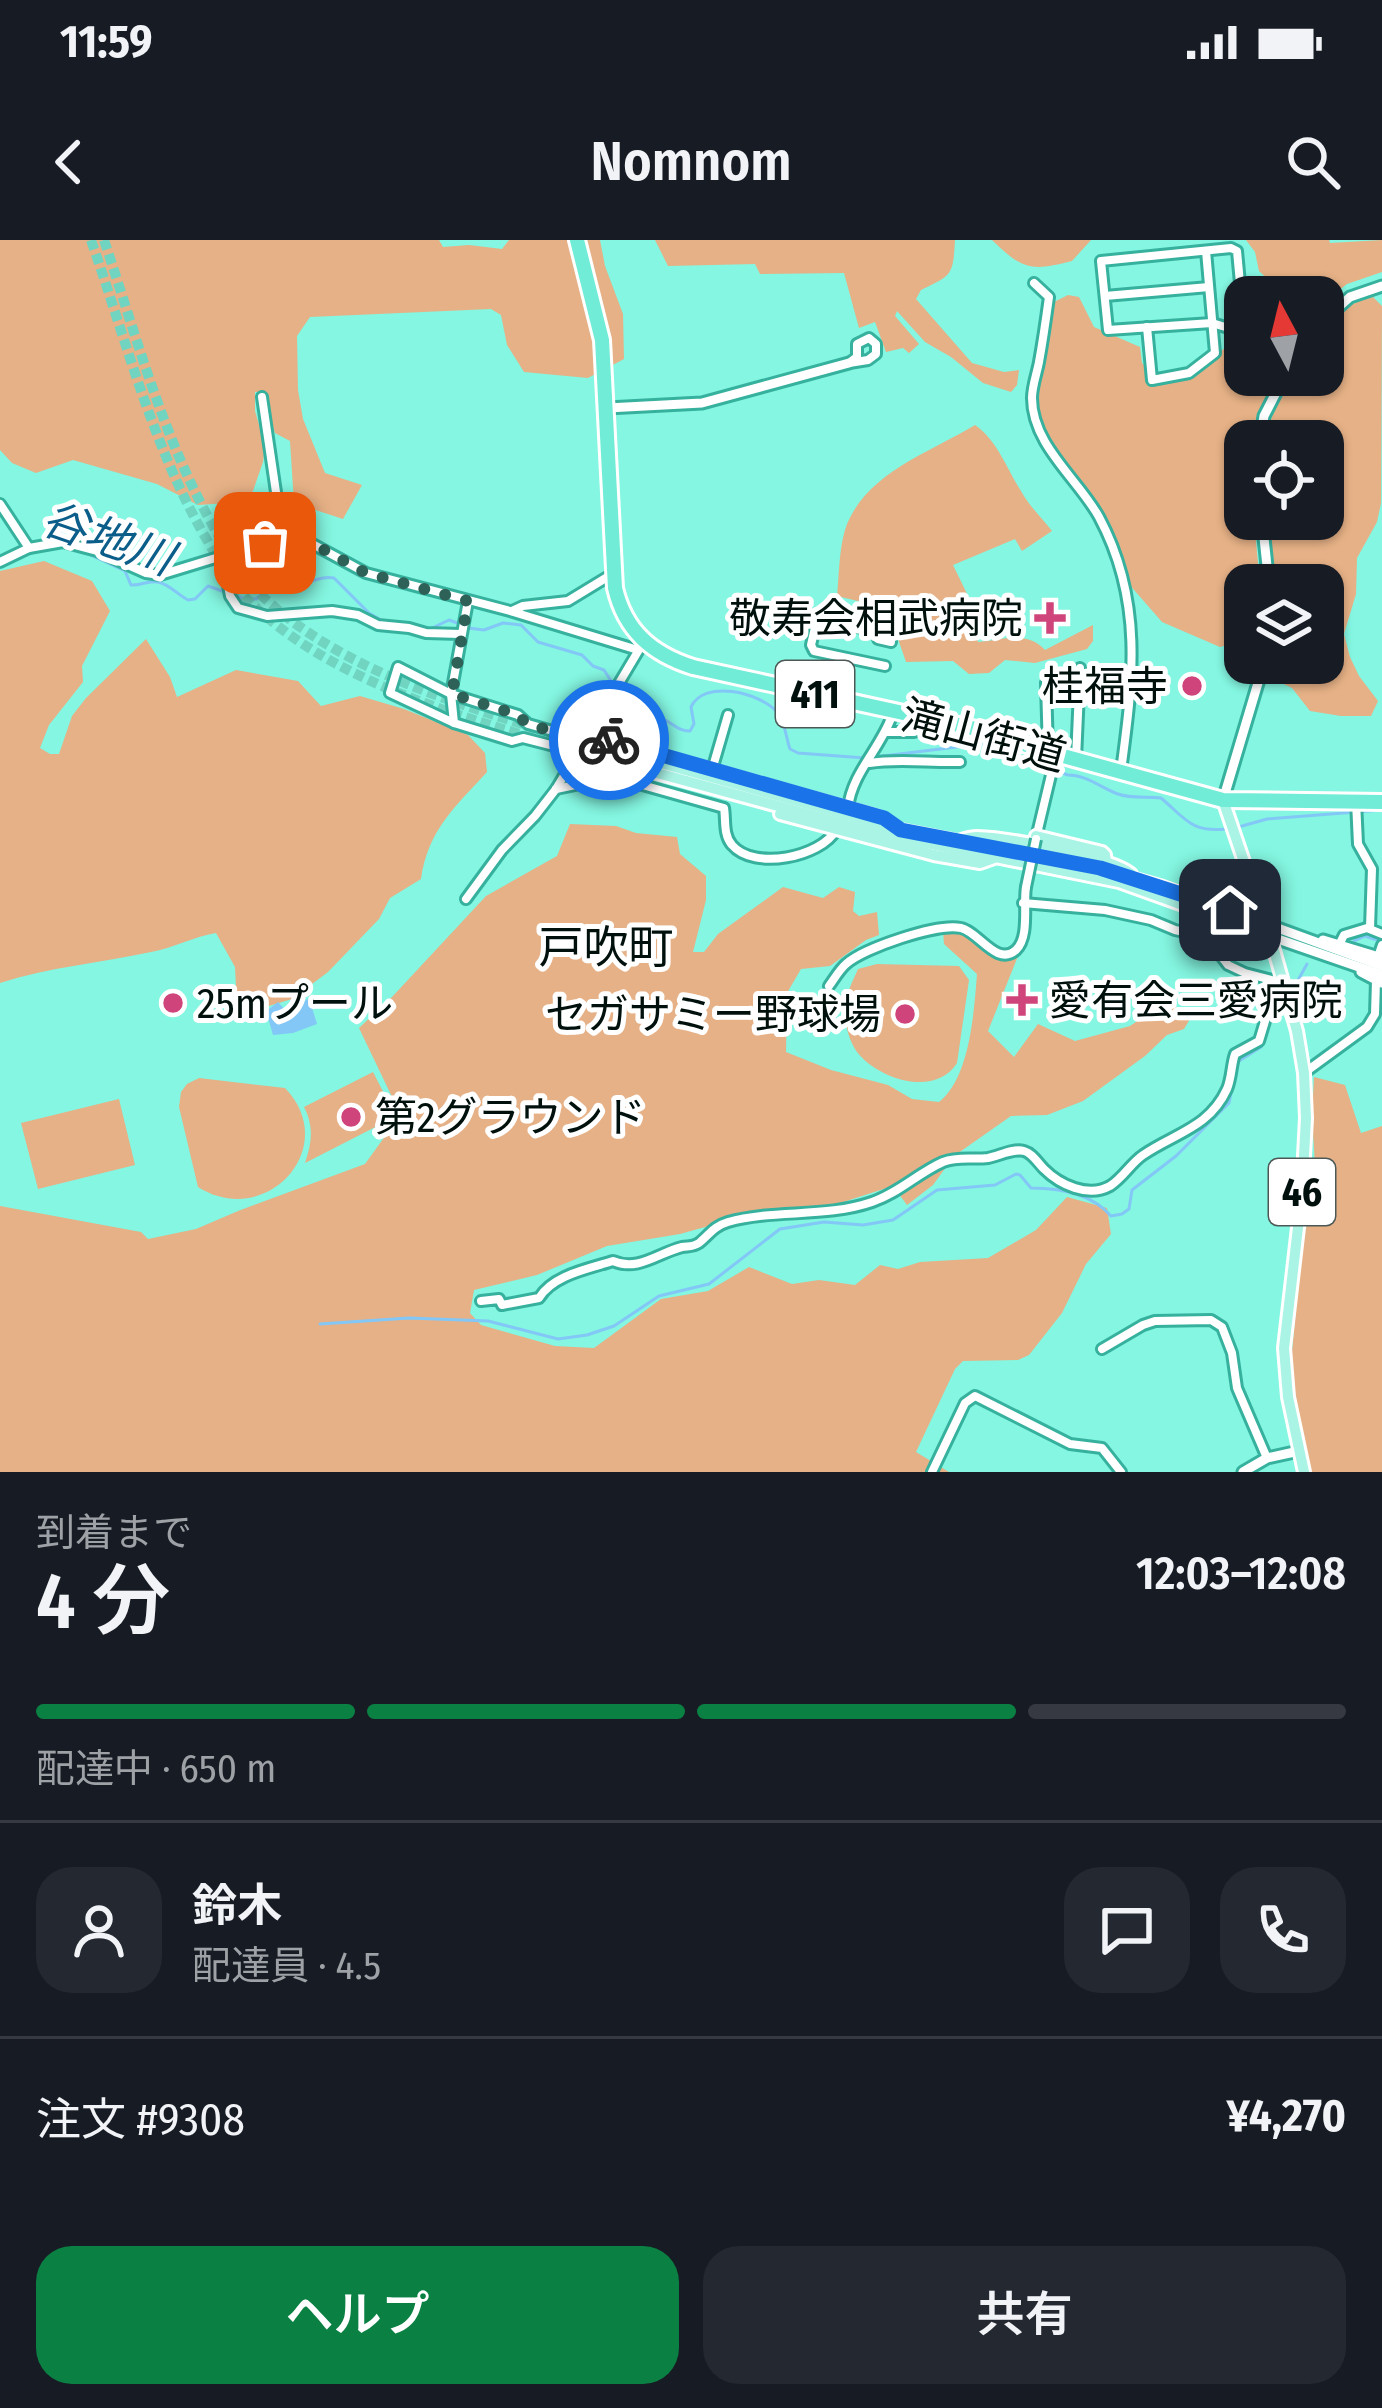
<!DOCTYPE html>
<html lang="ja">
<meta charset="utf-8">
<style>
:root{--surface:#171b24;--page:#242831;--text:#f1f3f6;--muted:#9ea1a6;--line:#363941;--accent:#0b8043}
body{margin:0;font-family:"Fira Sans Condensed","Noto Sans JP",sans-serif;background:var(--page);color:var(--text);height:100vh;display:flex;flex-direction:column;font-size:45px;white-space:nowrap}
*{box-sizing:border-box;margin:0}
p{font-size:39px;color:var(--muted)}
.icon{flex:none;width:66px;height:66px;fill:none;stroke:currentColor;stroke-width:2;stroke-linecap:round;stroke-linejoin:round}
.map{position:relative;height:1232px;overflow:hidden}
.sheet{display:flex;flex-direction:column;background:var(--surface);flex:1}
.sheet>*{flex:none}
.needle{width:78px;rotate:353deg}
.fabs{position:absolute;left:1224px;top:36px;display:grid;gap:24px}
.fabs a{display:grid;place-items:center;width:120px;height:120px;border-radius:24px;background:var(--surface);box-shadow:0 3px 9px #0004;font-size:60px}
.pin{position:absolute;display:grid;place-items:center;width:102px;height:102px;color:#fff;margin:-51px;border-radius:24px;box-shadow:0 6px 18px #0006}
.courier{position:absolute;display:grid;place-items:center;width:120px;height:120px;margin:-60px;border:9px solid #1a73e8;border-radius:50%;background:#fff;color:#222;box-shadow:0 3px 15px #0007}
.overview em{font-style:normal;font-weight:600}
.overview div{display:flex;flex-direction:column-reverse}
.overview{display:flex;align-items:center;justify-content:space-between;height:204px;padding:0 36px}
h1{font-size:78px;font-weight:600;line-height:90px}
.bar{display:grid;grid-template-columns:repeat(4,1fr);gap:18px 12px;align-content:center;height:144px;padding:0 36px}
.bar i{height:15px;border-radius:9px;background:var(--line)}
.bar .selected{background:var(--accent)}
.bar p{grid-column:span 4}
.line{display:flex;align-items:center;gap:30px;padding:0 36px;border-top:3px solid var(--line)}
.line div{flex:1}
.round{display:grid;place-items:center;flex:none;width:126px;height:126px;border-radius:36px;background:var(--page)}
.action{display:flex;gap:24px;margin-top:auto;padding:24px 36px}
.action a{flex:1;height:138px;border-radius:36px;background:var(--accent);color:#fff;font-size:48px;font-weight:600;line-height:138px;text-align:center}
.action a+a{background:var(--page);color:var(--text)}
.status{display:flex;justify-content:space-between;align-items:center;height:84px;padding:0 60px;background:var(--surface);direction:ltr}
.status svg{height:33px;fill:currentColor}
header{display:flex;justify-content:space-between;align-items:center;height:156px;padding:0 36px;background:var(--surface);font-size:54px;font-weight:600}
.map>svg:first-child{display:block}
.green{fill:#e6b186}
.water{fill:#83c7f7}
.lines{fill:none;stroke-linecap:round;stroke-linejoin:round}
.stream{stroke:#83c7f7;stroke-width:3}
.primary-tunnel{stroke:#70d4c1;stroke-width:10;stroke-dasharray:10 5;stroke-linecap:butt}
.street-casing{stroke:#36b19e;stroke-width:14}
.secondary-casing{stroke:#36b19e;stroke-width:15}
.primary-casing{stroke:#fff;stroke-width:16}
.highway-casing{stroke:#fff;stroke-width:20}
.street{stroke:#fff;stroke-width:8}
.secondary{stroke:#fff;stroke-width:9}
.primary{stroke:#aaf4e6;stroke-width:10}
.highway{stroke:#71ecd6;stroke-width:14}
.street-bridge-casing{stroke:#36b19e;stroke-width:14;stroke-linecap:butt}
.street-bridge{stroke:#fff;stroke-width:8}
.done{stroke:#2e6157;stroke-width:12;stroke-dasharray:0 21.6}
.route{stroke:#1a73e8;stroke-width:15}
.poi-dot{fill:#cf447a;stroke:#fff;stroke-width:4.5}
.labels{text-anchor:middle;stroke-width:10;stroke-linejoin:round;paint-order:stroke}
.shield{fill:#fff;stroke:#4c5856;stroke-width:3}
.shield-label{font-size:39px;font-weight:bold;fill:#00110d}
.poi-label{font-size:42px;fill:#00110d;stroke:#fff;text-anchor:end}
.street-label{font-size:42px;fill:#00110d;stroke:#fff}
.water-label{font-size:45px;font-style:italic;fill:#0c5e8a;stroke:#fff}
.neighbourhood-label{font-size:45px;fill:#00110d;stroke:#fff}
</style>
<div class="status"><b>11:59</b><svg viewBox="0 0 49 12"><path d="M0 12V9h3v3zM5 12V6h3v6zM10 12V3h3v9zM15 12V0h3v12zM26 1h20v11H26zM47 4h2v5h-2z"/></svg></div>
<header><svg class="icon" aria-label="back" viewBox="0 0 24 24"><path d="M15 5l-7 7 7 7"/></svg>Nomnom<svg class="icon" aria-label="search" viewBox="0 0 24 24"><circle cx="10" cy="10" r="6"/><path d="M15 15l6 6"/></svg></header>
<div class="map">
<svg width="1382" height="1232" viewBox="0 0 1382 1232">
<rect width="100%" height="100%" fill="#84f6e1"/>
<g class="green">
<polygon points="0,0 439,0 443,7 469,5 502,9 509,0 600,0 605,26 623,74 624,119 588,138 524,132 507,105 501,75 491,69 310,77 297,96 298,150 303,179 325,233 362,245 343,279 294,263 290,201 275,193 262,152 255,152 255,171 265,205 263,222 253,251 243,262 198,265 157,244 73,220 36,233 12,223 0,210"/>
<path d="M 655,0 L 955,0 C 953,36 952,35 921,50 L 916,59 L 972,123 L 1004,132 L 1019,130 L 1017,145 L 1011,152 L 983,143 L 951,117 L 925,102 L 897,71 L 895,76 L 919,104 L 909,113 L 903,108 L 886,112 L 875,82 L 859,88 L 844,33 L 760,34 L 755,24 L 668,26 Z"/>
<path d="M 992,0 L 1091,0 L 1072,21 C 1030,32 1022,29 992,0 Z"/>
<polygon points="1246,0 1329,0 1330,3 1382,0 1382,32 1347,44 1323,63 1323,57 1278,57 1278,49 1259,31 1255,12"/>
<path d="M 1068,55 L 1079,57 L 1094,87 L 1140,107 L 1142,123 L 1150,130 L 1151,141 L 1190,135 L 1238,98 L 1245,103 L 1245,135 L 1279,135 C 1264,157 1255,175 1254,201 L 1245,201 L 1245,279 L 1254,279 L 1260,345 L 1245,345 L 1245,400 L 1220,407 L 1162,382 L 1128,343 L 1121,320 L 1099,270 L 1049,204 L 1039,177 L 1037,152 L 1044,122 L 1050,64 Z"/>
<path d="M 1373,57 L 1382,66 L 1381,263 L 1377,282 L 1357,318 L 1356,354 L 1344,394 L 1350,417 L 1359,436 L 1378,461 L 1371,476 L 1341,476 L 1310,471 L 1292,448 L 1265,435 L 1268,423 L 1323,423 L 1323,345 L 1274,345 L 1268,279 L 1323,279 L 1323,201 L 1266,201 C 1268,176 1283,156 1295,135 L 1323,135 L 1323,111 L 1329,108 C 1338,79 1340,64 1373,57 Z"/>
<path d="M 975,185 C 997,200 1007,229 1021,251 C 1029,266 1042,278 1052,291 L 1022,311 L 1015,299 L 953,325 L 971,362 L 978,402 C 1002,400 1027,390 1045,410 L 1093,385 L 1093,401 L 1087,409 L 1035,423 L 1005,420 L 989,433 L 969,434 L 953,421 L 906,422 L 896,393 L 862,362 L 837,356 C 839,335 839,310 845,290 C 863,234 929,213 975,185 Z"/>
<path d="M 44,321 L 92,341 L 110,371 L 82,426 L 83,442 L 49,485 L 40,508 L 50,514 L 59,514 L 72,476 L 86,458 L 146,399 L 170,437 L 177,457 L 236,430 L 298,441 L 321,466 L 360,456 L 404,469 L 468,495 L 485,513 L 487,532 C 455,567 428,590 421,639 L 390,658 L 379,679 L 328,732 L 292,759 L 252,771 L 237,767 L 235,727 L 216,693 C 193,697 173,708 151,712 C 100,723 49,727 0,743 L 0,331 Z"/>
<path d="M 570,584 L 616,586 L 636,593 L 677,597 L 680,614 L 706,636 L 706,660 L 693,712 L 704,712 L 718,694 L 783,647 L 823,658 L 839,647 L 855,652 L 853,671 L 859,676 L 877,672 L 879,695 L 866,700 L 830,726 L 801,729 L 787,753 L 786,812 L 831,830 L 888,845 L 912,859 L 939,862 C 970,838 974,772 977,734 L 944,704 L 943,691 L 962,692 L 988,707 L 1018,716 L 988,791 L 1014,817 L 1038,784 L 1075,801 L 1130,786 L 1162,764 L 1174,765 L 1190,779 L 1184,789 L 1167,795 L 1145,816 L 1083,861 L 1047,875 L 1011,876 L 954,916 L 933,945 L 907,965 L 893,946 L 837,964 L 759,972 L 680,994 L 607,1006 L 537,1035 L 474,1050 L 470,1073 L 481,1085 L 555,1106 L 594,1108 L 661,1059 L 708,1051 L 749,1027 L 792,1044 L 819,1040 L 855,1045 L 880,1025 L 898,1029 L 920,1022 L 988,1018 L 1036,990 L 1067,957 L 1107,968 L 1111,994 L 1086,1024 L 1062,1073 L 1029,1115 L 1018,1120 L 963,1121 L 955,1129 L 916,1212 L 949,1232 L 0,1232 L 0,966 L 141,992 L 148,999 L 196,989 L 238,971 L 365,924 L 391,888 L 391,879 L 305,923 C 312,903 314,886 304,867 L 373,832 L 392,869 L 393,859 L 359,788 L 392,757 L 486,656 L 557,616 Z"/>
<path d="M 877,724 L 959,726 L 969,740 L 957,823 C 935,858 878,839 857,812 C 848,799 844,781 845,766 C 846,753 853,741 858,729 Z"/>
<polygon points="1314,837 1345,845 1361,893 1382,886 1382,1232 1311,1232 1293,1150 1291,1122 1303,996 1317,959 1312,876"/>
<path d="M 199,838 L 285,848 C 342,907 266,990 198,947 L 179,867 L 181,852 L 187,844 Z"/>
<polygon points="119,859 135,925 38,949 21,883"/>
</g>
<polygon class="water" points="309,758 317,784 293,793 273,795 266,771 278,762 288,773"/>
<g class="lines">
<g class="stream">
<polyline points="0,273 15,294"/>
<polyline points="45,309 65,307"/>
<path d="M 80,310 L 125,331 L 131,345 C 141,346 148,340 157,342 C 168,343 178,355 188,360 L 195,359 L 208,346 L 242,358 L 256,359 C 284,336 269,341 303,342 C 316,342 321,335 334,338 L 369,373 L 386,383"/>
<polyline points="468,388 484,390 503,383 521,385 538,402 582,415 593,426 604,430 613,444"/>
<polyline points="430,389 449,380 460,384"/>
<path d="M 613,460 C 610,475 619,495 635,499 C 647,495 647,485 657,478 C 670,478 676,492 690,491 L 694,484 L 691,467 C 704,439 759,452 777,472 C 785,481 786,498 790,509 L 798,513 L 865,518"/>
<path d="M 875,517 L 981,504 L 1068,535 C 1087,535 1101,548 1118,554 C 1132,559 1147,556 1161,558 C 1185,578 1191,593 1226,589"/>
<polyline points="1235,588 1267,579 1382,570"/>
<polyline points="1354,701 1365,696 1380,701"/>
<polyline points="1292,751 1307,724"/>
<polyline points="1235,828 1239,821 1261,807 1278,758 1282,756"/>
<path d="M 320,1084 L 409,1078 L 488,1081 L 558,1099 L 587,1095 L 614,1086 L 659,1056 L 709,1044 L 780,989 L 824,982 L 863,985 L 893,980 L 937,950 L 995,945 L 1016,934 L 1020,935 L 1031,948 C 1060,948 1092,954 1111,976 L 1122,974 L 1129,969 L 1132,950 L 1176,916 L 1229,863 L 1234,838"/>
</g>
<g class="primary-tunnel">
<path d="M 91,0 C 126,100 153,208 207,300 C 219,321 231,343 248,360 C 324,435 436,469 536,499"/>
<path d="M 104,0 C 137,98 164,202 216,291 C 228,313 240,334 257,351 C 331,424 439,458 535,488"/>
</g>
<g class="street-casing">
<g id="street">
<path d="M 1034,43 L 1049,57 C 1046,79 1043,100 1039,122 C 1037,133 1032,146 1032,158 C 1032,205 1078,239 1099,277 C 1144,361 1133,441 1121,531"/>
<polyline points="1105,56 1209,47"/>
<polyline points="1147,87 1152,140 1189,133 1215,113 1206,11"/>
<polyline points="1245,93 1212,83 1108,90 1101,21 1231,8 1237,11 1241,54 1252,57"/>
<polygon points="869,98 876,104 876,114 868,120 849,123 857,117 857,104"/>
<polyline points="262,157 277,259 294,294 366,333 510,371 638,410"/>
<polyline points="0,264 29,308"/>
<polyline points="242,268 289,286"/>
<polyline points="237,310 227,340 230,356 238,368 267,376 332,371 358,375 378,385 409,388 426,393 461,394"/>
<polyline points="0,322 29,308 63,302 97,311 146,333 160,335 294,294"/>
<polyline points="468,361 451,454 454,483 512,501 523,498 566,509 574,497"/>
<polyline points="512,371 523,366 568,361 614,333"/>
<polyline points="806,376 880,392"/>
<polyline points="817,379 811,405 814,411 885,426"/>
<polyline points="881,385 878,399 891,402"/>
<polyline points="1046,443 1048,512"/>
<polyline points="818,453 821,436 841,436 845,419"/>
<polyline points="454,483 390,453 398,427 451,454 518,475 528,484 584,500"/>
<polyline points="887,492 914,492"/>
<polyline points="1076,519 1080,428"/>
<path d="M 869,523 C 899,518 929,523 960,522"/>
<polyline points="712,530 728,475"/>
<path d="M 556,549 L 614,537 L 724,568 C 726,579 723,595 732,605 C 754,631 821,617 836,590"/>
<polyline points="1356,561 1358,604 1372,629 1370,688"/>
<path d="M 848,568 C 852,532 882,507 893,473"/>
<polyline points="1036,598 1056,514"/>
<polyline points="466,659 502,610 535,576 556,549 640,408"/>
<polyline points="1340,703 1344,695 1367,688 1382,694"/>
<polyline points="1378,717 1382,705"/>
<path d="M 829,746 C 834,739 840,729 846,724 C 864,708 937,683 961,688 C 979,692 997,727 1016,710 C 1030,697 1023,664 1026,647"/>
<polyline points="1304,833 1367,787 1375,774 1376,741"/>
<path d="M 481,1061 L 499,1059 L 502,1065 L 539,1058 C 553,1035 588,1029 613,1021 C 638,1032 658,1013 682,1007 C 689,1006 693,1007 699,1003 C 709,995 714,986 728,982 C 775,969 825,978 872,962 C 899,953 918,933 943,922 C 959,916 973,920 988,918 C 999,916 1013,908 1024,911 C 1032,913 1038,923 1044,929 C 1060,945 1088,958 1110,946 C 1123,938 1131,923 1143,915 C 1175,893 1209,888 1227,849 C 1232,837 1231,825 1235,814 L 1259,801 L 1272,758 L 1283,743 L 1245,733 L 1228,725 L 1206,697 L 1175,690 L 1151,680 L 1105,670 L 1023,663"/>
<polyline points="1102,1109 1143,1085 1155,1081 1211,1080 1222,1087 1232,1113 1237,1148 1267,1218"/>
<polyline points="932,1232 965,1163 975,1156 1070,1204 1102,1208 1121,1232"/>
</g>
</g>
<g class="secondary-casing">
<g id="secondary">
<polyline points="1323,81 1350,57 1382,46"/>
<polyline points="607,168 702,163 849,123"/>
<polyline points="1260,201 1264,176 1285,135"/>
<polyline points="1262,279 1269,345"/>
<polyline points="1223,560 1264,423"/>
<polyline points="1264,683 1382,726"/>
<polyline points="1269,696 1382,735"/>
<polyline points="1323,700 1382,718"/>
<polyline points="1361,732 1382,743"/>
<polyline points="1243,1232 1267,1218 1299,1211"/>
</g>
</g>
<g class="primary-casing">
<g id="primary">
<polyline points="588,493 640,510 879,577"/>
<polyline points="596,505 901,590 1100,629 1163,647 1264,683"/>
<polyline points="591,515 877,593 1119,642 1269,696"/>
<polyline points="573,518 605,526"/>
<polyline points="1223,560 1273,707 1297,791 1304,833 1306,878 1302,953 1284,1108 1288,1157 1304,1232"/>
<polyline points="780,574 934,615 980,623 994,618"/>
<polyline points="1036,596 1102,612 1105,615 1106,622"/>
<path d="M 958,601 C 965,599 970,597 977,597 C 1009,598 1108,616 1131,634"/>
</g>
</g>
<g class="highway-casing">
<path id="highway" d="M 577,0 L 602,100 L 615,348 C 625,391 652,414 693,427 L 972,488 L 1056,514 L 1223,560 L 1382,562"/>
</g>
<use href="#street" class="street"/>
<use href="#secondary" class="secondary"/>
<use href="#primary" class="primary"/>
<use href="#highway" class="highway"/>
<g class="street-bridge-casing">
<polyline id="street-bridge" points="1026,647 1036,599"/>
</g>
<use href="#street-bridge" class="street-bridge"/>
</g>
<g class="lines">
<polyline class="done" points="265,303 295,294 366,333 468,361 452,454 518,475 527,484 584,500 588,493 609,500"/>
<polyline class="route" points="609,500 884,578 901,590 1100,628 1230,670"/>
</g>
<g class="poi-dot">
<path d="M1044 360h12v12h12v12h-12v12h-12v-12h-12v-12h12z"/>
<circle cx="1192" cy="446" r="12"/>
<path d="M1016 742h12v12h12v12h-12v12h-12v-12h-12v-12h12z"/>
<circle cx="173" cy="763" r="12"/>
<circle cx="905" cy="774" r="12"/>
<circle cx="351" cy="877" r="12"/>
</g>
<g class="labels">
<g class="shield">
<rect x="776" y="421" width="78" height="66" rx="9"/>
<rect x="1269" y="919" width="66" height="66" rx="9"/>
</g>
<g class="shield-label">
<text x="815" y="468">411</text>
<text x="1302" y="966">46</text>
</g>
<g class="poi-label">
<text x="1023" y="393">敬寿会相武病院</text>
<text x="1168" y="461">桂福寺</text>
<text x="1049" y="775" text-anchor="start">愛有会三愛病院</text>
<text x="197" y="778" text-anchor="start">25mプール</text>
<text x="881" y="789">セガサミー野球場</text>
<text x="375" y="892" text-anchor="start">第2グラウンド</text>
</g>
<g class="street-label">
<text transform="translate(984 495) rotate(15)" y="15">滝山街道</text>
</g>
<g class="water-label">
<text transform="translate(108 298) rotate(19)" y="16">谷地川</text>
</g>
<g class="neighbourhood-label">
<text x="606" y="723">戸吹町</text>
</g>
</g>
</svg>
<div class="fabs">
<a><svg class="needle" viewBox="-14 -14 28 28"><path d="M0-13l5 13h-10z" fill="#e53935"/><path d="M0 13l5-13h-10z" fill="#9ea1a6"/></svg></a>
<a><svg class="icon" aria-label="locate" viewBox="0 0 24 24"><circle cx="12" cy="12" r="6"/><path d="M12 2v4M12 18v4M2 12h4M18 12h4"/></svg></a>
<a><svg class="icon" aria-label="layers" viewBox="0 0 24 24"><path d="M12 4l9 5-9 5-9-5zM3 14l9 5 9-5"/></svg></a>
</div>
<div class="pin" style="left:265px;top:303px;background:#ea580c"><svg class="icon" aria-label="bag" viewBox="0 0 24 24"><path d="M5 8h14l-1 12H6zM9 8a3 3 0 0 1 6 0"/></svg></div>
<div class="pin" style="left:1230px;top:670px;background:#1f2937"><svg class="icon" aria-label="home" viewBox="0 0 24 24"><path d="M3 11l9-7 9 7M6 9v11h12V9"/></svg></div>
<div class="courier" style="left:609px;top:500px"><svg class="icon" aria-label="bike" viewBox="0 0 24 24"><circle cx="6" cy="16" r="4"/><circle cx="18" cy="16" r="4"/><path d="M6 16l4-8h5l3 8M10 8l3 8H6M13 5h3"/></svg></div>
</div>
<section class="sheet">
<div class="overview"><div><h1>4 分</h1><p>到着まで</p></div><em>12:03–12:08</em></div>
<div class="bar"><i class="selected"></i><i class="selected"></i><i class="selected"></i><i></i><p>配達中 · 650 m</p></div>
<div class="line" style="height:216px"><a class="round"><svg class="icon" aria-label="person" viewBox="0 0 24 24"><circle cx="12" cy="8" r="4"/><path d="M4 21q1-7 8-7t8 7"/></svg></a><div><b>鈴木</b><p>配達員 · 4.5</p></div><a class="round"><svg class="icon" aria-label="chat" viewBox="0 0 24 24"><path d="M4 5h16v11H9l-5 4z"/></svg></a><a class="round"><svg class="icon" aria-label="phone" viewBox="0 0 24 24"><path d="M5 4h4l2 5-3 2q2 4 5 5l2-3 5 2v4C11 20 4 13 5 4z"/></svg></a></div>
<div class="line" style="height:156px"><div>注文 #9308</div><b>¥4,270</b></div>
<div class="action"><a>ヘルプ</a><a>共有</a></div>
</section>
